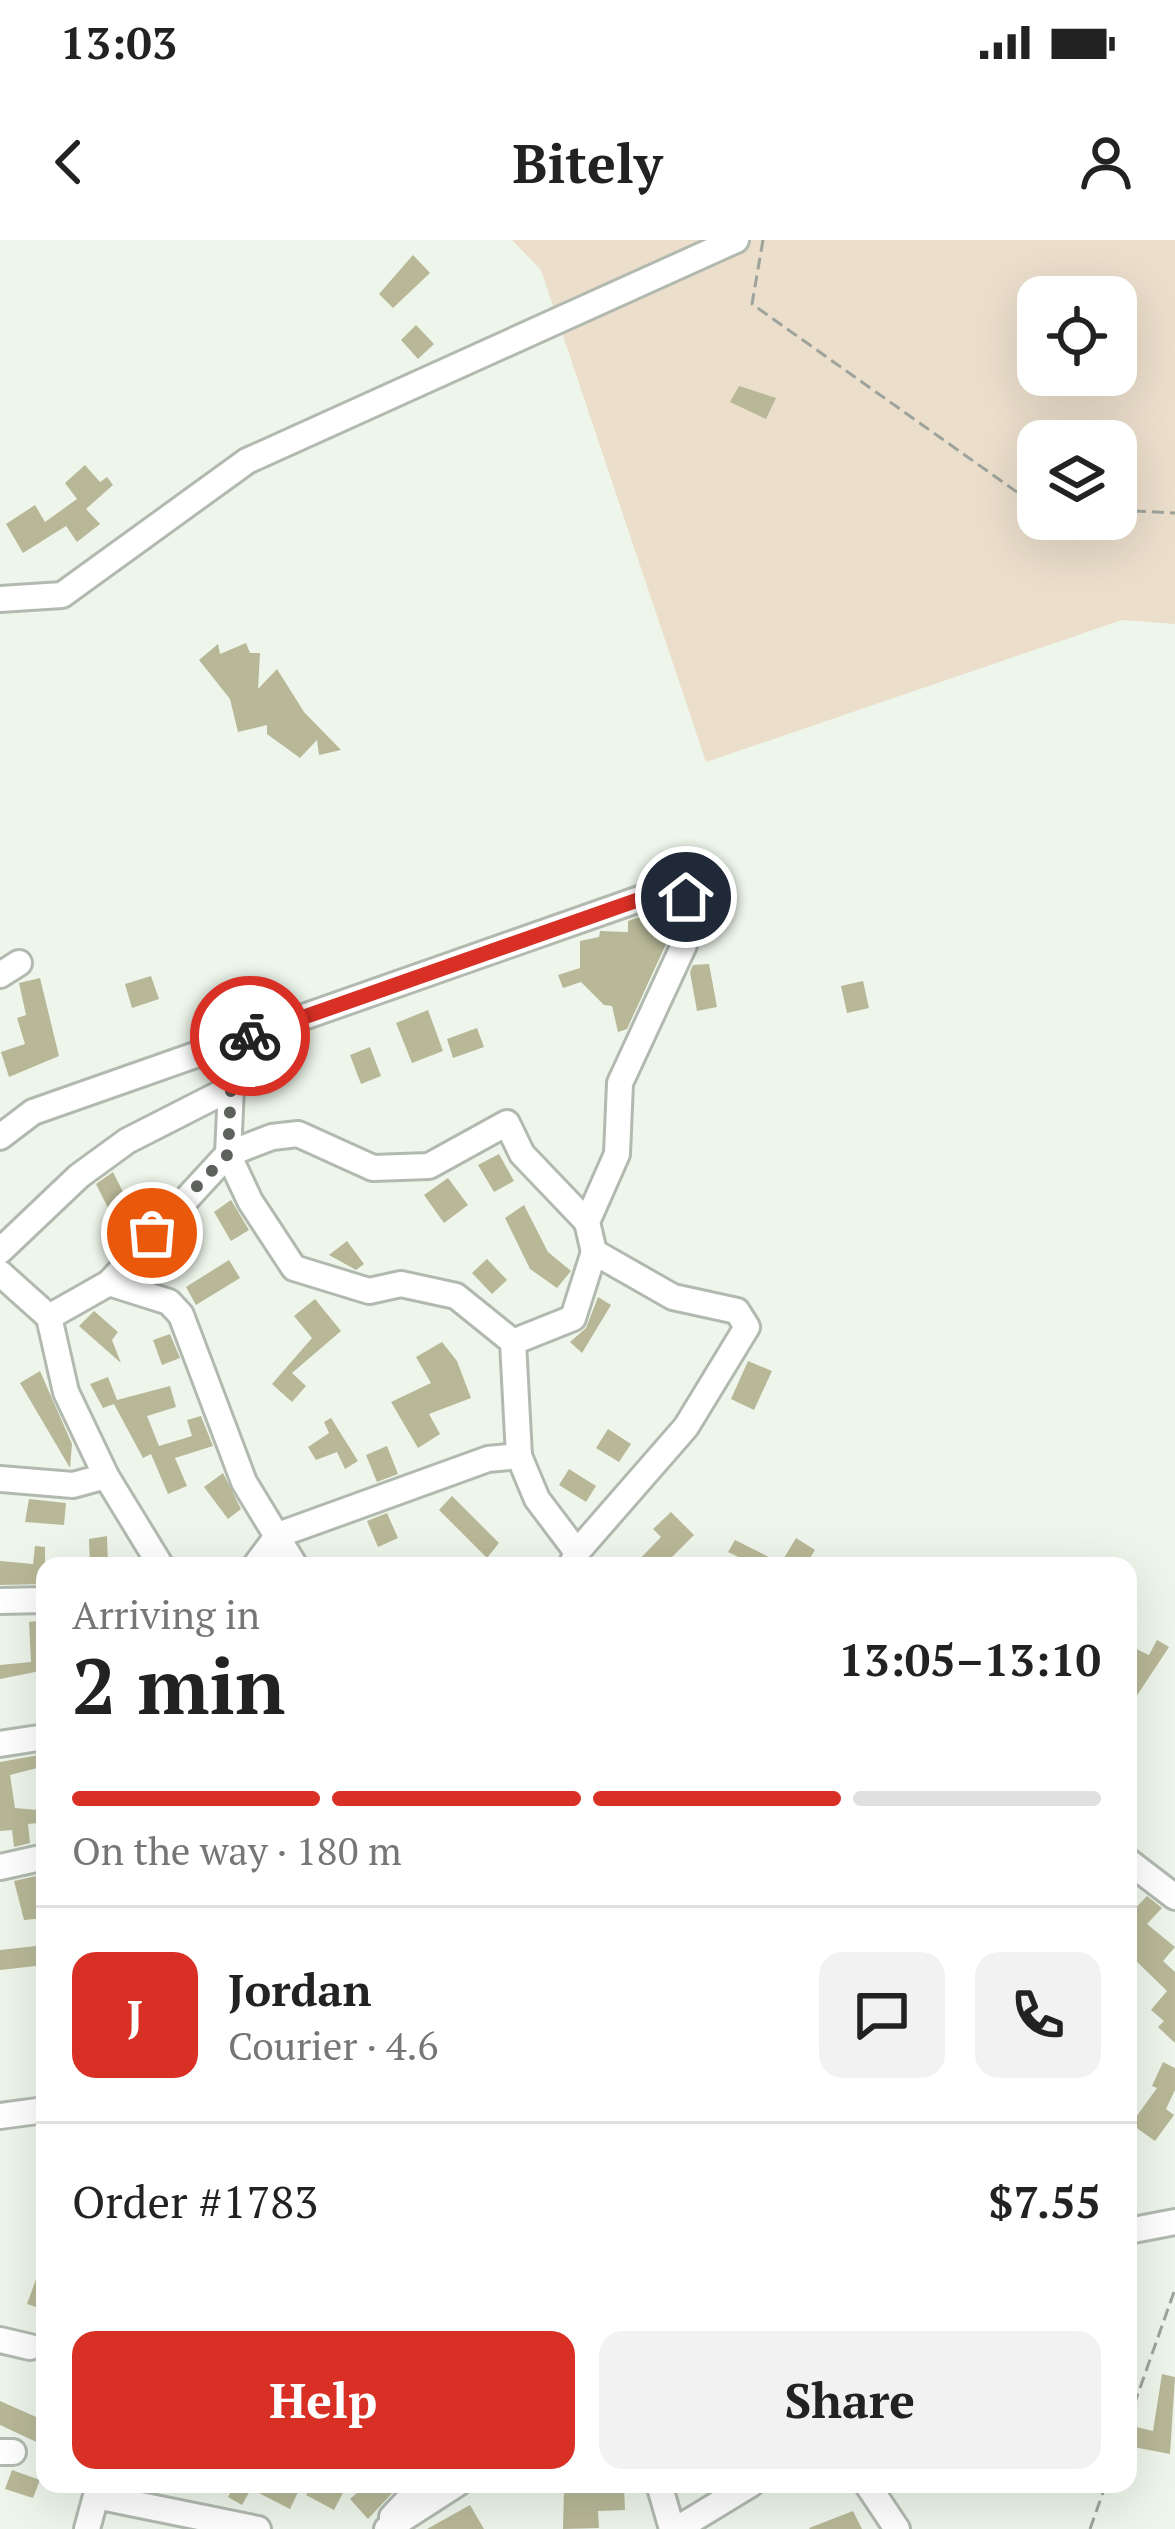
<!DOCTYPE html>
<meta charset="utf-8">
<style>
:root{--surface:#fff;--page:#f2f2f2;--text:#222;--muted:#767676;--line:#e0e0e0;--accent:#d93025}
body{margin:0;font-family:"PT Serif",serif;background:var(--page);color:var(--text);height:100vh;display:flex;flex-direction:column;font-size:45px;white-space:nowrap}
*{box-sizing:border-box;margin:0}
p{font-size:39px;color:var(--muted)}
.icon{flex:none;width:66px;height:66px;fill:none;stroke:currentColor;stroke-width:2;stroke-linecap:round;stroke-linejoin:round}
.map{position:relative;flex:1;overflow:hidden}
.details{position:absolute;left:36px;top:1317px;width:1101px;height:936px;display:flex;flex-direction:column;background:var(--surface);border-radius:24px;box-shadow:0 12px 48px #0002}
.details>*{flex:none}
.buttons{position:absolute;left:1017px;top:36px;display:grid;gap:24px}
.buttons a{display:grid;place-items:center;width:120px;height:120px;border-radius:24px;background:var(--surface);box-shadow:0 12px 48px #0002;font-size:60px}
.pin{position:absolute;display:grid;place-items:center;width:102px;height:102px;color:#fff;margin:-51px;border:6px solid #fff;border-radius:50%;box-shadow:0 3px 12px #0007}
.courier{position:absolute;display:grid;place-items:center;width:120px;height:120px;margin:-60px;border:9px solid #d93025;border-radius:50%;background:#fff;color:#222;box-shadow:0 3px 15px #0007}
.headline em{font-style:normal;font-weight:700}
.headline div{display:flex;flex-direction:column-reverse}
.headline{display:flex;align-items:center;justify-content:space-between;height:204px;padding:0 36px}
h1{font-size:78px;font-weight:700;line-height:90px}
.bar{display:grid;grid-template-columns:repeat(4,1fr);gap:18px 12px;align-content:center;height:144px;padding:0 36px}
.bar i{height:15px;border-radius:9px;background:var(--line)}
.bar .on{background:var(--accent)}
.bar p{grid-column:span 4}
.line{display:flex;align-items:center;gap:30px;padding:0 36px;border-top:3px solid var(--line)}
.line div{flex:1}
.round{display:grid;place-items:center;flex:none;width:126px;height:126px;border-radius:24px;background:var(--page)}
.primary-button{display:flex;gap:24px;margin-top:auto;padding:24px 36px}
.primary-button a{flex:1;height:138px;border-radius:24px;background:var(--accent);color:#fff;font-size:48px;font-weight:700;line-height:138px;text-align:center}
.primary-button a+a{background:var(--page);color:var(--text)}
.status{display:flex;justify-content:space-between;align-items:center;height:84px;padding:0 60px;background:var(--surface);direction:ltr}
.status svg{height:33px;fill:currentColor}
header{display:flex;justify-content:space-between;align-items:center;height:156px;padding:0 36px;background:var(--surface);font-size:54px;font-weight:700}
.map>svg:first-child{display:block}
.green{fill:#ebdecb;fill-rule:evenodd}
.building{fill:#b8b898}
.lines{fill:none;stroke-linecap:round;stroke-linejoin:round}
.minor-casing{stroke:#b2bab0;stroke-width:30}
.path{stroke:#9ea49c;stroke-width:3;stroke-dasharray:12 6;stroke-linecap:butt}
.minor{stroke:#fff;stroke-width:24}
.done{stroke:#5e625c;stroke-width:12;stroke-dasharray:0 21.6}
.route{stroke:#d93025;stroke-width:15}
</style>
<div class="status"><b>13:03</b><svg viewBox="0 0 49 12"><path d="M0 12V9h3v3zM5 12V6h3v6zM10 12V3h3v9zM15 12V0h3v12zM26 1h20v11H26zM47 4h2v5h-2z"/></svg></div>
<header><svg class="icon" aria-label="back" viewBox="0 0 24 24"><path d="M15 5l-7 7 7 7"/></svg>Bitely<svg class="icon" aria-label="person" viewBox="0 0 24 24"><circle cx="12" cy="8" r="4"/><path d="M4 21q1-7 8-7t8 7"/></svg></header>
<div class="map">
<svg width="1175" height="2289" viewBox="0 0 1175 2289">
<rect width="100%" height="100%" fill="#eef6eb"/>
<path class="green" d="M 512,0 L 1175,0 L 1175,384 L 1122,380 L 706,522 L 541,30 ZM 1038,57 L 1116,57 L 1116,135 L 1038,135 ZM 1038,201 L 1116,201 L 1116,279 L 1038,279 Z"/>
<g class="building">
<polygon points="413,15 430,33 393,68 379,54"/>
<polygon points="416,85 434,104 418,119 401,100"/>
<polygon points="739,146 776,158 766,179 730,162"/>
<polygon points="85,225 100,242 107,237 113,245 86,269 100,284 77,302 66,286 23,313 6,284 35,265 45,282 77,259 65,243"/>
<polygon points="246,403 250,413 260,413 258,449 277,429 304,472 341,510 319,515 317,500 300,518 267,494 267,485 238,492 230,459 199,420 218,404 220,414"/>
<polygon points="651,673 669,673 666,704 627,789 618,792 612,766 604,765 581,742 563,748 558,735 580,728 580,701 599,697 600,691 628,692 628,681"/>
<polygon points="709,724 717,767 697,771 690,732 693,725"/>
<polygon points="151,736 159,759 132,768 125,744"/>
<polygon points="40,738 59,816 9,837 1,812 25,804 17,778 26,775 19,743"/>
<polygon points="863,741 869,768 847,773 841,746"/>
<polygon points="428,770 443,811 412,823 396,783"/>
<polygon points="477,788 484,807 453,818 447,799"/>
<polygon points="370,807 381,836 361,844 350,815"/>
<polygon points="499,914 514,941 494,952 478,925"/>
<polygon points="113,932 126,958 108,968 96,944"/>
<polygon points="448,938 468,965 444,983 424,955"/>
<polygon points="231,960 249,990 231,1001 214,972"/>
<polygon points="524,965 548,1012 571,1031 557,1048 530,1029 505,978"/>
<polygon points="347,1001 364,1024 356,1030 329,1015"/>
<polygon points="487,1019 507,1040 492,1054 472,1033"/>
<polygon points="229,1020 240,1038 196,1065 186,1047"/>
<polygon points="598,1057 611,1065 582,1113 570,1102 586,1088"/>
<polygon points="315,1059 341,1091 292,1133 306,1146 292,1162 272,1144 312,1098 294,1076"/>
<polygon points="94,1071 118,1092 112,1100 121,1123 79,1086"/>
<polygon points="170,1094 180,1118 162,1125 153,1100"/>
<polygon points="442,1102 457,1121 471,1158 429,1174 440,1194 418,1208 391,1162 431,1143 416,1117"/>
<polygon points="748,1121 772,1131 754,1170 731,1159"/>
<polygon points="40,1131 72,1204 70,1228 20,1143"/>
<polygon points="108,1137 117,1160 170,1146 176,1167 147,1176 159,1206 192,1196 187,1180 201,1176 213,1206 175,1218 187,1246 168,1254 151,1214 143,1218 114,1164 103,1168 90,1144"/>
<polygon points="331,1178 358,1221 345,1229 337,1212 316,1220 308,1207 329,1193 324,1182"/>
<polygon points="608,1189 631,1204 619,1222 596,1208"/>
<polygon points="387,1206 398,1234 377,1242 366,1215"/>
<polygon points="569,1229 596,1246 586,1262 559,1245"/>
<polygon points="223,1233 241,1269 228,1279 204,1247"/>
<polygon points="452,1256 499,1303 487,1318 439,1270"/>
<polygon points="29,1259 66,1263 64,1285 25,1282"/>
<polygon points="671,1272 694,1295 663,1326 633,1326 661,1297 653,1289"/>
<polygon points="387,1273 398,1298 378,1307 367,1281"/>
<polygon points="107,1296 108,1326 90,1326 89,1299"/>
<polygon points="796,1298 815,1310 805,1326 757,1326 728,1312 735,1300 781,1323"/>
<polygon points="35,1306 45,1307 45,1344 0,1345 0,1321 33,1324"/>
<polygon points="45,1380 45,1430 0,1439 0,1425 31,1422 29,1382"/>
<polygon points="1157,1400 1169,1407 1128,1469 1128,1405 1149,1415"/>
<polygon points="45,1514 45,1526 10,1535 15,1568 37,1570 38,1583 28,1584 30,1603 14,1607 12,1590 0,1591 0,1522"/>
<polygon points="45,1634 45,1678 24,1680 14,1641"/>
<polygon points="1147,1656 1162,1668 1147,1684 1175,1707 1163,1721 1175,1732 1175,1803 1158,1787 1164,1781 1151,1770 1167,1751 1128,1713 1128,1676"/>
<polygon points="45,1705 45,1725 0,1730 0,1710"/>
<polygon points="1163,1822 1175,1828 1175,1850 1166,1869 1174,1875 1155,1901 1131,1884 1157,1848 1152,1846"/>
<polygon points="43,2020 45,2020 45,2070 27,2064"/>
<polygon points="1162,2134 1175,2137 1170,2214 1128,2206 1128,2185 1153,2191"/>
<polygon points="0,2161 45,2181 45,2206 0,2185"/>
<polygon points="12,2230 40,2240 33,2258 5,2249"/>
<polygon points="235,2244 288,2244 299,2250 290,2269 251,2249 242,2265 228,2257"/>
<polygon points="312,2244 345,2249 334,2270 306,2255"/>
<polygon points="367,2244 396,2249 368,2279 350,2259"/>
<polygon points="624,2246 625,2270 598,2271 599,2288 563,2289 564,2249"/>
<polygon points="470,2265 484,2289 427,2289"/>
<polygon points="853,2271 862,2289 810,2289 809,2288"/>
</g>
<g class="lines">
<g class="minor-casing">
<g id="minor">
<polyline points="0,359 62,355 247,221 736,0"/>
<polyline points="0,735 19,723"/>
<polyline points="219,807 231,848 228,914 250,961 294,1028 369,1051 401,1044 456,1056 513,1102 519,1216"/>
<polyline points="0,897 33,872 648,656 686,657 684,705 620,843 617,914 587,982 594,1012 673,1057 737,1071 747,1087 686,1187 577,1312 571,1326"/>
<polyline points="0,1011 79,936 127,901 231,848"/>
<polyline points="0,1033 49,1077 66,1152 106,1236 161,1326"/>
<polyline points="109,1043 169,1062 181,1075 244,1242 295,1326"/>
<polyline points="49,1077 109,1043 228,914 272,897 298,894 373,928 429,926 507,883 522,914 587,982"/>
<polyline points="513,1102 573,1078 594,1012"/>
<polyline points="0,1239 73,1245 106,1236"/>
<polyline points="255,1326 278,1295 488,1219 519,1216 537,1259 577,1312"/>
<polyline points="0,1361 45,1360"/>
<polyline points="0,1504 45,1497"/>
<polyline points="1128,1621 1175,1657"/>
<polyline points="0,1627 45,1617"/>
<polyline points="0,1876 45,1870"/>
<polyline points="1128,1991 1175,1982"/>
<polyline points="0,2100 30,2107"/>
<polyline points="0,2212 13,2212"/>
<polyline points="659,2244 672,2289"/>
<polyline points="867,2244 897,2289"/>
<polyline points="392,2277 423,2244"/>
<polyline points="87,2289 96,2256 258,2289"/>
<polyline points="387,2289 457,2244"/>
<polyline points="677,2289 751,2244"/>
</g>
</g>
<g class="path">
<polyline points="763,0 752,64 1038,267"/>
<polyline points="1116,270 1175,273"/>
<polyline points="1128,2182 1175,2049"/>
<polyline points="1090,2289 1106,2244"/>
</g>
<use href="#minor" class="minor"/>
</g>
<g class="lines">
<polyline class="done" points="152,993 228,914 231,848 219,807 250,796"/>
<polyline class="route" points="250,796 649,656 686,657"/>
</g>
</svg>
<div class="buttons">
<a><svg class="icon" aria-label="locate" viewBox="0 0 24 24"><circle cx="12" cy="12" r="6"/><path d="M12 2v4M12 18v4M2 12h4M18 12h4"/></svg></a>
<a><svg class="icon" aria-label="layers" viewBox="0 0 24 24"><path d="M12 4l9 5-9 5-9-5zM3 14l9 5 9-5"/></svg></a>
</div>
<div class="pin" style="left:152px;top:993px;background:#ea580c"><svg class="icon" aria-label="bag" viewBox="0 0 24 24"><path d="M5 8h14l-1 12H6zM9 8a3 3 0 0 1 6 0"/></svg></div>
<div class="pin" style="left:686px;top:657px;background:#1f2937"><svg class="icon" aria-label="home" viewBox="0 0 24 24"><path d="M3 11l9-7 9 7M6 9v11h12V9"/></svg></div>
<div class="courier" style="left:250px;top:796px"><svg class="icon" aria-label="bike" viewBox="0 0 24 24"><circle cx="6" cy="16" r="4"/><circle cx="18" cy="16" r="4"/><path d="M6 16l4-8h5l3 8M10 8l3 8H6M13 5h3"/></svg></div>
<section class="details">
<div class="headline"><div><h1>2 min</h1><p>Arriving in</p></div><em>13:05–13:10</em></div>
<div class="bar"><i class="on"></i><i class="on"></i><i class="on"></i><i></i><p>On the way · 180 m</p></div>
<div class="line" style="height:216px"><b class="round" style="background:var(--accent);color:#fff">J</b><div><b>Jordan</b><p>Courier · 4.6</p></div><a class="round"><svg class="icon" aria-label="chat" viewBox="0 0 24 24"><path d="M4 5h16v11H9l-5 4z"/></svg></a><a class="round"><svg class="icon" aria-label="phone" viewBox="0 0 24 24"><path d="M5 4h4l2 5-3 2q2 4 5 5l2-3 5 2v4C11 20 4 13 5 4z"/></svg></a></div>
<div class="line" style="height:156px"><div>Order #1783</div><b>$7.55</b></div>
<div class="primary-button"><a>Help</a><a>Share</a></div>
</section>
</div>
